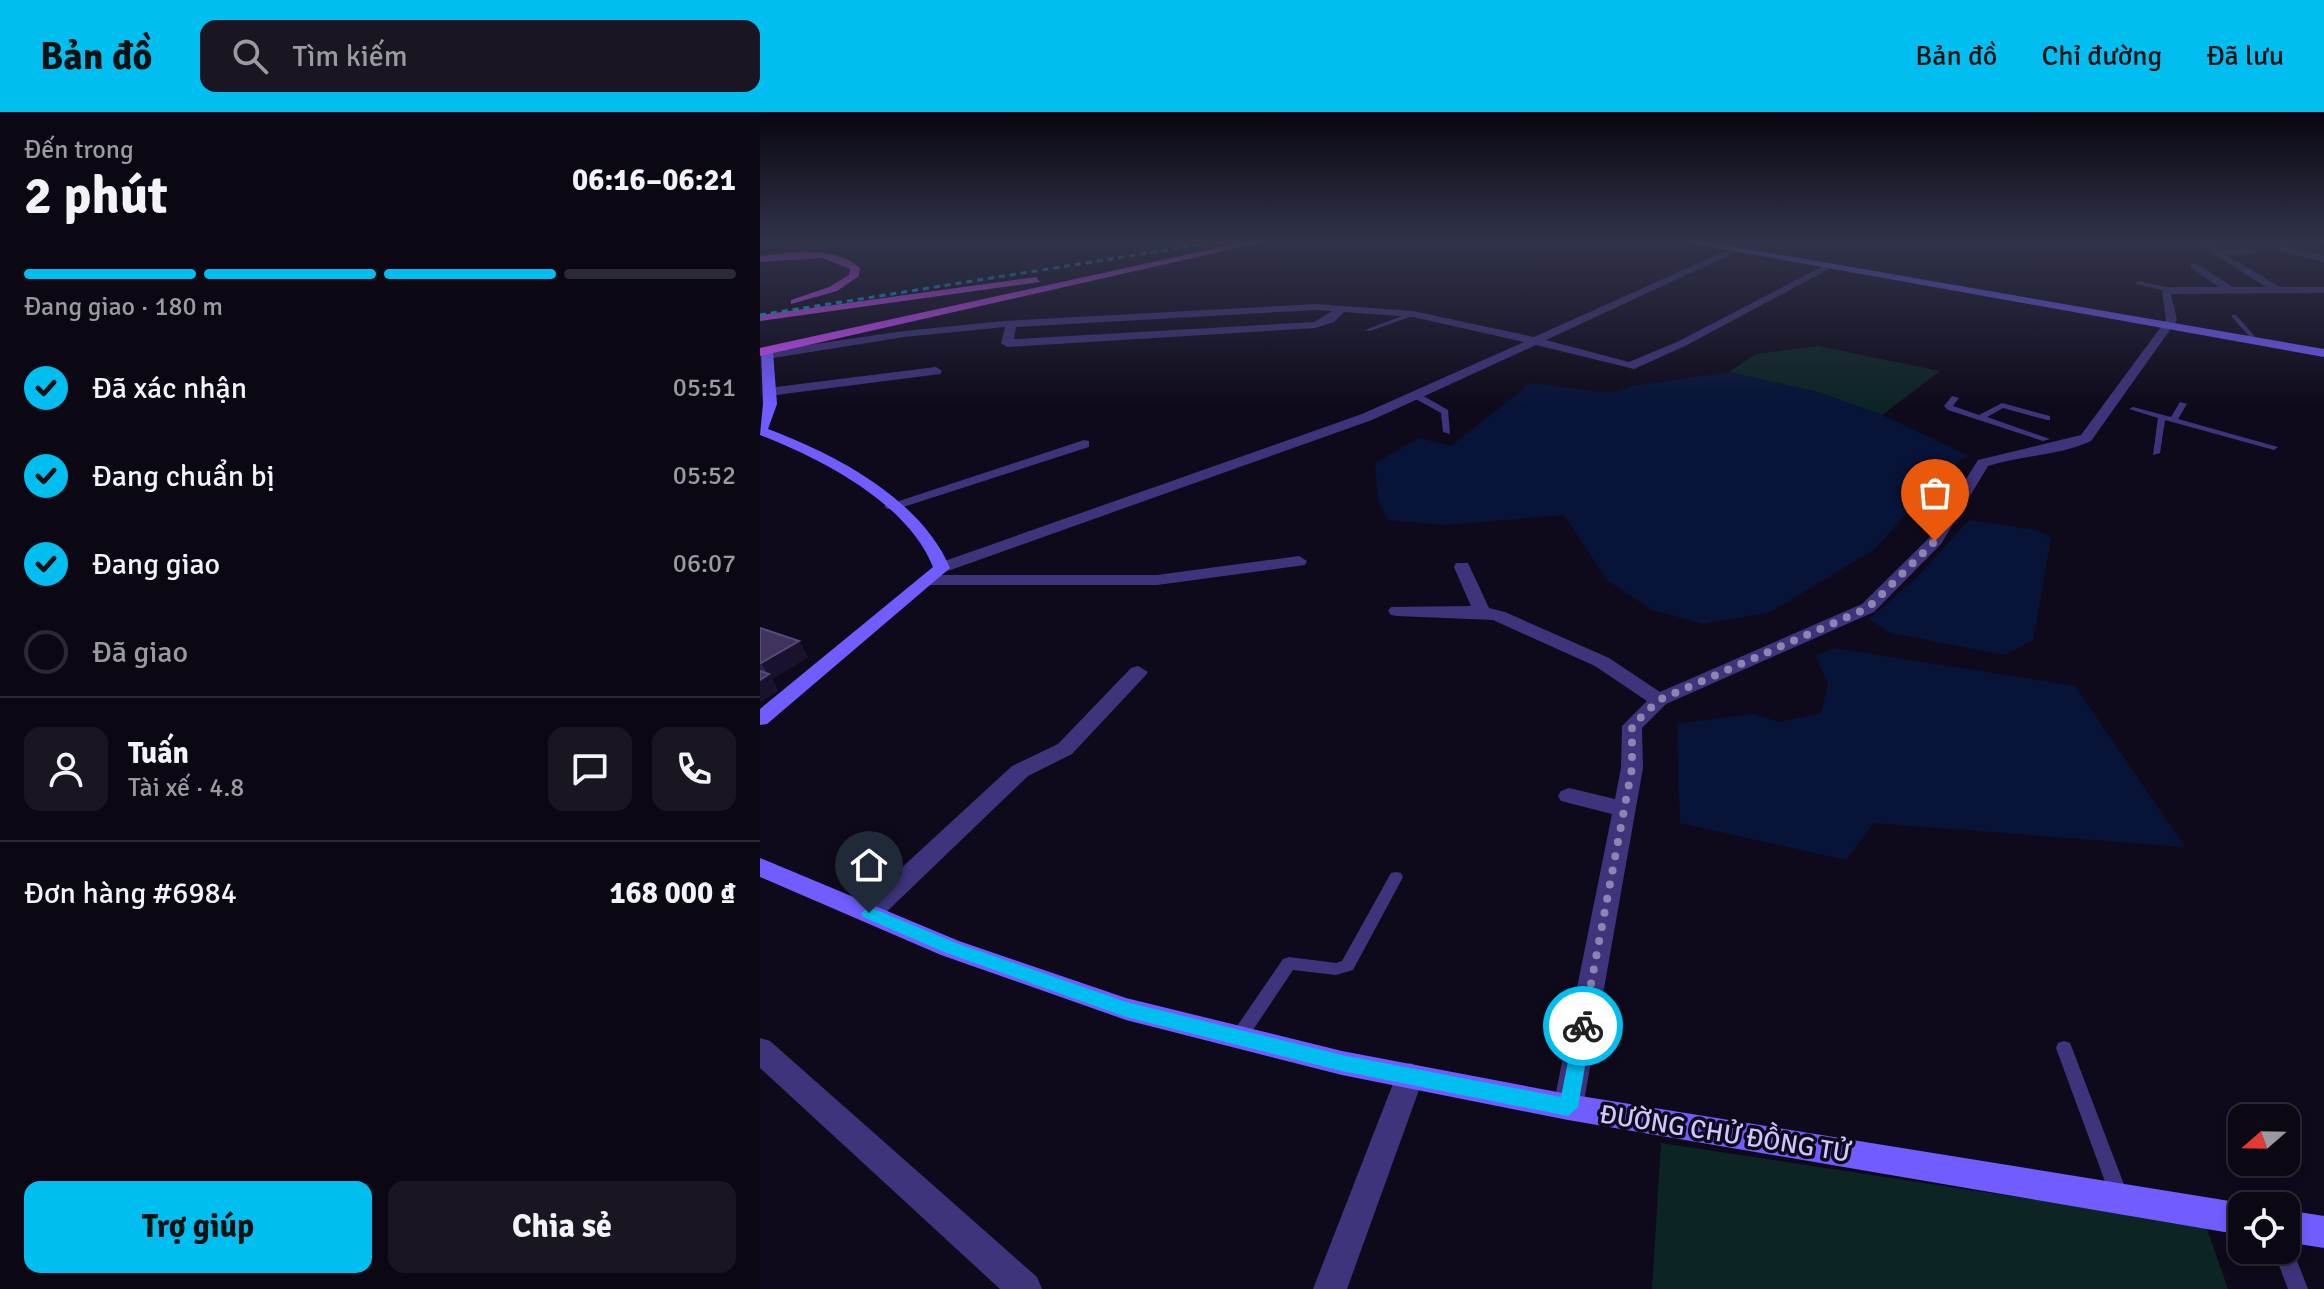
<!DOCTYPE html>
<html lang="vi">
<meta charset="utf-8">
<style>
:root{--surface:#0b0814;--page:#191622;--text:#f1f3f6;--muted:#9a9aa0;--line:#2b2934;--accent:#00bff0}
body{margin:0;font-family:Signika,sans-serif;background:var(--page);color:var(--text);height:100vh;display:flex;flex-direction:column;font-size:30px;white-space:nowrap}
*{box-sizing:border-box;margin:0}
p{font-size:26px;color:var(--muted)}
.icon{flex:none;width:44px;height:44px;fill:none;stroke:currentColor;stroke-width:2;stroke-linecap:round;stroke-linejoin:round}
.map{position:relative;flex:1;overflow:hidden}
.side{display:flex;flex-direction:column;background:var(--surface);width:760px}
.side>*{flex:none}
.needle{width:52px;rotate:250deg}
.controls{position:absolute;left:1468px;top:992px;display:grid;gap:16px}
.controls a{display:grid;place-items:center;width:72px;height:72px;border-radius:16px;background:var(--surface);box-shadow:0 4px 12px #0003,0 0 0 2px var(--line);font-size:40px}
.pin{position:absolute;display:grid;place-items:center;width:68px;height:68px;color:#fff;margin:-82px -34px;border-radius:50% 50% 50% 0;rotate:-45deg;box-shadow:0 0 8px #0007}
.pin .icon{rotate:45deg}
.courier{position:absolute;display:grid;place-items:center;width:80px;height:80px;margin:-40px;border:6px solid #00bff0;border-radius:50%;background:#fff;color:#222;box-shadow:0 2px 10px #0007}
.summary em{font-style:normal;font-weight:700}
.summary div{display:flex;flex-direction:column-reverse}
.summary{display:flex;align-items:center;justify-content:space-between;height:136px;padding:0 24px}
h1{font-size:52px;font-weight:700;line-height:60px}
.bar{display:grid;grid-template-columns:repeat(4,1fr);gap:12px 8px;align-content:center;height:96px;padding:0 24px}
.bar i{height:10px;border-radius:6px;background:var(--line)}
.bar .active{background:var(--accent)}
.bar p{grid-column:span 4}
.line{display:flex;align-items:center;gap:20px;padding:0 24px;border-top:2px solid var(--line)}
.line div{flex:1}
.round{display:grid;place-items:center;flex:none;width:84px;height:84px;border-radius:16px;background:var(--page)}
ol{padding:0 24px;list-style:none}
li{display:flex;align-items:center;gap:24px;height:88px}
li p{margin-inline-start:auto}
li .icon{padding:8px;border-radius:50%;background:var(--accent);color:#111;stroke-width:4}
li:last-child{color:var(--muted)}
li i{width:44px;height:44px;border:4px solid var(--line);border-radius:50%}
.primary-button{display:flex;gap:16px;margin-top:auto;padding:16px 24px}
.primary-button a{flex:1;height:92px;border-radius:16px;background:var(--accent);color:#111;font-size:32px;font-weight:700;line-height:92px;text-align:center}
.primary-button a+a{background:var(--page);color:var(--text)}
header{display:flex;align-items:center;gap:48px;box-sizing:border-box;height:112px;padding:0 40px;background:var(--accent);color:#111}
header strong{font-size:38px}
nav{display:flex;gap:44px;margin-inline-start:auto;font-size:28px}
.search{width:560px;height:72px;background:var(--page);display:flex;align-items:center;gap:20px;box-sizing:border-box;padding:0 28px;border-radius:16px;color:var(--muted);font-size:30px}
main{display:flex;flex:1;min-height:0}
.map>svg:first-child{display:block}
.green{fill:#0d2425}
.water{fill:#071438}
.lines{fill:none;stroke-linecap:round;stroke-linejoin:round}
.lane{fill:#3e347c;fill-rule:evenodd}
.street{fill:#3e347c;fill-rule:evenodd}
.secondary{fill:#715cff;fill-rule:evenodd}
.primary{fill:#cf4cff;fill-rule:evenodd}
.rail{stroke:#00bff0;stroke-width:3;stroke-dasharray:6 5;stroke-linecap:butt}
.wall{fill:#2e224b}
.shaded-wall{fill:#1a112f}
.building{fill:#40345e;stroke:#564a77;stroke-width:2}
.route{fill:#00bff0}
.done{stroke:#8d84af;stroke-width:8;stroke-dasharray:0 14.4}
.labels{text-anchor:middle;stroke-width:7;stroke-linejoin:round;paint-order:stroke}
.near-street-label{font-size:26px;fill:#d1c5ff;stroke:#0f0a1b}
</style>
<header>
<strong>Bản đồ</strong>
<div class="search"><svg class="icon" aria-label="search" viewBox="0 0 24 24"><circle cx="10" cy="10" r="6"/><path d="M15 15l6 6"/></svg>Tìm kiếm</div>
<nav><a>Bản đồ</a><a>Chỉ đường</a><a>Đã lưu</a></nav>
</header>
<main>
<section class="side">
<div class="summary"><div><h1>2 phút</h1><p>Đến trong</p></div><em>06:16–06:21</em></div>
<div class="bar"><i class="active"></i><i class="active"></i><i class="active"></i><i></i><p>Đang giao · 180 m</p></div>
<ol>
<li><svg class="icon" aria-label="check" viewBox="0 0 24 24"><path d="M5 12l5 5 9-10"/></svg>Đã xác nhận<p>05:51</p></li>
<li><svg class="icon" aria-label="check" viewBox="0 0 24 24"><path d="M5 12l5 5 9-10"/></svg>Đang chuẩn bị<p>05:52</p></li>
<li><svg class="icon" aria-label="check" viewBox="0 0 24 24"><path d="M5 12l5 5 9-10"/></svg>Đang giao<p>06:07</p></li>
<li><i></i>Đã giao</li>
</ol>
<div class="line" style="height:144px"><a class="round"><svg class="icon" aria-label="person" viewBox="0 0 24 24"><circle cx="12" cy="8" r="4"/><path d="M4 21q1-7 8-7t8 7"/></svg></a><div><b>Tuấn</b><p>Tài xế · 4.8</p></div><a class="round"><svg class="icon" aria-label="chat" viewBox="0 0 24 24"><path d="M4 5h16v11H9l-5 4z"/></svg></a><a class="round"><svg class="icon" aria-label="phone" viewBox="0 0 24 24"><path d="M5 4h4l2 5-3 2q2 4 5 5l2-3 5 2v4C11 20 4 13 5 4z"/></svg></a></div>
<div class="line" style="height:104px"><div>Đơn hàng #6984</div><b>168 000 ₫</b></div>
<div class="primary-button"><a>Trợ giúp</a><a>Chia sẻ</a></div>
</section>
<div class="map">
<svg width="1564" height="1177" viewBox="0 0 1564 1177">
<rect width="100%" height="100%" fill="#0f0a1b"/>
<g class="green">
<polygon points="1058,234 1180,259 1122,303 1058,280 969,260 996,242"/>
<polygon points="901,1031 1446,1114 1468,1177 892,1177"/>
</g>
<g class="water">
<polygon points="969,260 1058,280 1122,303 1207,343 1175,369 1115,437 1011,500 944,512 892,498 847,468 804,403 685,413 628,408 618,388 615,351 659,326 691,334 771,271 848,281 873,274"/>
<polygon points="1209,408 1276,418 1291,426 1273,528 1245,543 1130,521 1109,507 1157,465"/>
<polygon points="1073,536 1315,574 1425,735 1114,711 1086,748 920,711 917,612 992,602 1020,610 1061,601 1068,572 1056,544"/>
</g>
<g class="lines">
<g class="lane">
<polygon points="1378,169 1411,176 1414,178 1411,180 1376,172"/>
<polygon points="653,200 656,202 655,203 610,219 605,218"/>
<polygon points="1472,203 1476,203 1499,229 1499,231 1495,231 1472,205"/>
<polygon points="654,282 660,282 688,298 690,322 683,320 681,301 654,286"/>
<polygon points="1192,284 1199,286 1193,294 1219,303 1242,291 1290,304 1290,308 1287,308 1243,296 1227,305 1290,327 1283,329 1188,298 1184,294"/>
<polygon points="1420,290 1427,292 1418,307 1518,335 1514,338 1405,308 1400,341 1393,343 1398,306 1369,297 1373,295 1411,305"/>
<polygon points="636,760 641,761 643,765 593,858 576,863 533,858 485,930 479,932 473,930 471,925 473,920 523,847 529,845 576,851 582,849 631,761"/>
<polygon points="1304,929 1310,931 1312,936 1368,1083 1366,1089 1359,1092 1352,1089 1350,1083 1296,936 1298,931"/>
<polygon points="1526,1129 1530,1131 1548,1177 1528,1177 1513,1138 1526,1138"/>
</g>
<g class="street">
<path d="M 1433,129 L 1444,129 L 1457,137 L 1497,137 L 1494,142 L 1466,143 L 1520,175 L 1564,175 L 1564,181 L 1411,182 L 1417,208 L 1331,329 C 1299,344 1262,343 1228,354 L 1181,432 L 1114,500 L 906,592 L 882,616 L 883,656 L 823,995 L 818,1004 L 808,1008 L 798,1004 L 793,995 L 852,702 L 801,689 L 798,684 L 801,679 L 809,676 L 855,687 L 861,656 L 862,614 L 887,589 L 835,554 L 733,508 L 637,504 L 631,503 L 628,499 L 631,495 L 711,494 L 694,455 L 696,451 L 708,451 L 729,496 L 745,500 L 849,546 L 900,580 L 1102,492 L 1169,426 L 1218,348 L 1321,323 L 1406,208 L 1402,179 L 1411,175 L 1459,175 L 1431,156 L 1431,152 L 1437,152 L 1473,175 L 1506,175 Z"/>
<polygon points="1521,134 1564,144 1564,150 1518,139"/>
<path d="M 972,136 L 980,138 L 786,228 L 869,250 L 917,230 L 1065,153 L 1073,155 L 925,234 L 874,257 L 776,233 L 612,308 L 182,461 L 174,456 L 176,452 L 602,302 L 764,230 L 653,205 L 584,200 L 574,210 L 555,216 L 247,235 L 241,231 L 245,215 L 144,225 L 7,247 L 1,243 L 7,239 L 144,219 L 244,209 L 556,192 L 653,199 L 774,225 ZM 556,198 L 572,199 L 554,210 L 254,227 L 256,215 Z"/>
<polygon points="176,255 182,259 180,262 8,284 2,280 8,276"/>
<polygon points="324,328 329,329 329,335 137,397 127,397 124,394"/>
<polygon points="539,444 547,449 545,453 397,473 167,473 158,468 167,463 397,463"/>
<polygon points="378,554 388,560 385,564 312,642 268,664 118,808 109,811 100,808 97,801 100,794 252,654 298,632 371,556"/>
<polygon points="0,926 10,929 277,1165 282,1177 240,1177 0,956"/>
<polygon points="650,951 660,955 664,964 587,1177 553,1177 636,964 640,955"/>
</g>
<g class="secondary">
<polygon points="918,129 941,129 1564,237 1564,245"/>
<path d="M 7,236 L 13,240 L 17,292 L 8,317 C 75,342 161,387 190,456 L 7,612 L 0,613 L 0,597 L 173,455 C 148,391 60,346 0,323 L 3,292 L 1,240 Z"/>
<polygon points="0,746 199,829 366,886 582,939 808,982 1482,1091 1489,1094 1482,1094 1482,1123 808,1008 582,963 366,908 181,843 0,765"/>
<polygon points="1526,1098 1564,1104 1564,1136 1526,1130"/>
</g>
<g class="primary">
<polygon points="489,129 508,129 0,244 0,236"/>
<path d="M 36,140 C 59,140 82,140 100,156 L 99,164 L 77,179 L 31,192 L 31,188 L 69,175 L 89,163 L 90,157 L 62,146 L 0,150 L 0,144 Z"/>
<polygon points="276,165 280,170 0,209 0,203"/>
</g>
<polyline class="rail" points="0,203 463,129"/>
</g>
<polygon class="wall" points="0,516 39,529 48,545 12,567 18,579 0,590"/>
<polygon class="shaded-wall" points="39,529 48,545 12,567 18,579 0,590 0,568 8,563 1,551"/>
<g class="building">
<polygon points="0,516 39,529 1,551 0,551"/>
<polygon points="0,559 9,562 0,568"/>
</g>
<linearGradient id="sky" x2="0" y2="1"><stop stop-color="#08060f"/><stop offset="0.44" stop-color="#31334a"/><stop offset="1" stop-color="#31334a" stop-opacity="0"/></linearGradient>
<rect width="1564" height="294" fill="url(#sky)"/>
<polygon class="route" points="109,795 196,831 366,890 582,943 801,985 815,914 823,906 832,914 818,995 808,1004 582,959 366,905 184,840 103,805 101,801"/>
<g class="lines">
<polyline class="done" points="823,914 872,656 872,614 899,588 1108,496 1175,429"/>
</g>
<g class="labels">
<g class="near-street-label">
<text transform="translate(965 1021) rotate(9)" y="9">ĐƯỜNG CHỬ ĐỒNG TỬ</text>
</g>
</g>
</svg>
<div class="controls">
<a><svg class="needle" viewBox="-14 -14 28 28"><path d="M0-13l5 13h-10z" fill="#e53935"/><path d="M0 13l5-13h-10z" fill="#9a9aa0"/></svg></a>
<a><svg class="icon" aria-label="locate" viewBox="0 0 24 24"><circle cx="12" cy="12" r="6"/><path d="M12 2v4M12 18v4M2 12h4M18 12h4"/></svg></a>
</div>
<div class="pin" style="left:1175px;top:429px;background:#ea580c"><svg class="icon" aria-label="bag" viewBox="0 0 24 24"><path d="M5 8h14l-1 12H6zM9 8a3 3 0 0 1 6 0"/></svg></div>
<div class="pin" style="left:109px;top:801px;background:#1f2937"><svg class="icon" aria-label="home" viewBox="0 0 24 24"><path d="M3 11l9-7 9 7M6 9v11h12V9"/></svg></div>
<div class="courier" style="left:823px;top:914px"><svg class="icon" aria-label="bike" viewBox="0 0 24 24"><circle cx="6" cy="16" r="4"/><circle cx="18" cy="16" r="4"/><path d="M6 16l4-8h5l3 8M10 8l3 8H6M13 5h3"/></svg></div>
</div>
</main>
